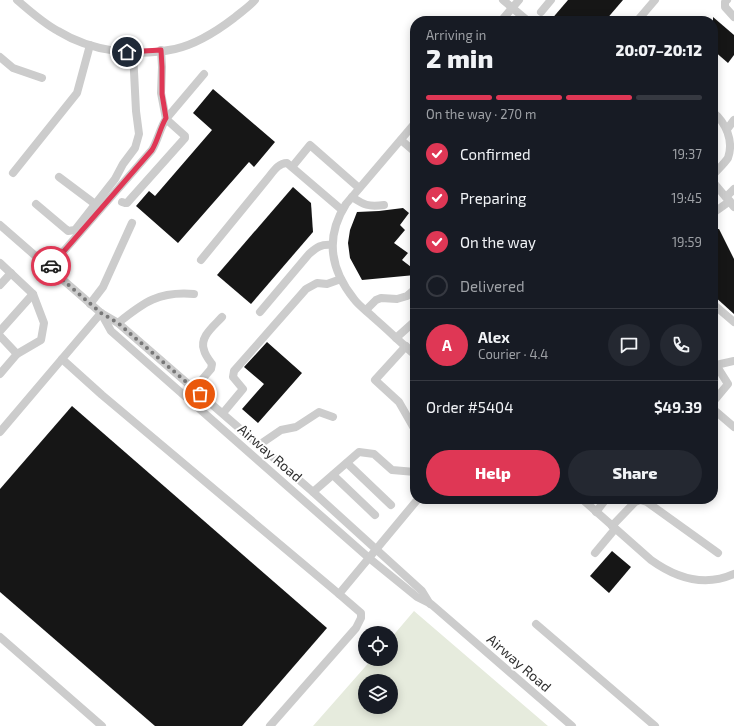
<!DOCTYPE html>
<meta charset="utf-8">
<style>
:root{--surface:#171b24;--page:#242831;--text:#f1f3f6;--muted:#9ea1a6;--line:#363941;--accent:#df3755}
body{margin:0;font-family:"Exo 2",sans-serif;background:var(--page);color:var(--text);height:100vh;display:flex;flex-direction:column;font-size:15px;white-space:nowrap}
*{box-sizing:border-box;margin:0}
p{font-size:13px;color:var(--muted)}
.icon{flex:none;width:22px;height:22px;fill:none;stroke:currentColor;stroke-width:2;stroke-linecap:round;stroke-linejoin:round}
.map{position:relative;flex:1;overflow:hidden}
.side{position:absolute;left:410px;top:16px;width:308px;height:488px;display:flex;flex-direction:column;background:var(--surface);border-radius:16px;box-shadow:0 2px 10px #0003}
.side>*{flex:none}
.tools{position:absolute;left:358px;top:626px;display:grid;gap:8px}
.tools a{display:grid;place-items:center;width:40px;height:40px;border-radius:50%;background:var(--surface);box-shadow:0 2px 10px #0003;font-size:20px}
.pin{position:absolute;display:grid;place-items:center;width:34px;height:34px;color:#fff;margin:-17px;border:2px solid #fff;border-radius:50%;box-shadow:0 1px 4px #0007}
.courier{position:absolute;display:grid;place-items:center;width:40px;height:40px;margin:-20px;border:3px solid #df3755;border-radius:50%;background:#fff;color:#222;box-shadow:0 1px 5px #0007}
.overview em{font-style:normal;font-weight:800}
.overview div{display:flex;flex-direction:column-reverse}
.overview{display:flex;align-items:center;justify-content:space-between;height:68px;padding:0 16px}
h1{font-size:26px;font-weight:800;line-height:30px}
.bar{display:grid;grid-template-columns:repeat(4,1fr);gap:6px 4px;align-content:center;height:48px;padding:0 16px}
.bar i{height:5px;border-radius:3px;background:var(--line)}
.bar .on{background:var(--accent)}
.bar p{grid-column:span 4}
.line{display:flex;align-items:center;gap:10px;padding:0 16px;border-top:1px solid var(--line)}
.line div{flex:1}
.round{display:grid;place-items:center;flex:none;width:42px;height:42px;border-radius:21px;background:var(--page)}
ol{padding:0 16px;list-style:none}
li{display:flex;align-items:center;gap:12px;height:44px}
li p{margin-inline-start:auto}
li .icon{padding:4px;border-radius:50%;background:var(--accent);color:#fff;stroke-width:4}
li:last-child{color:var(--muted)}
li i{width:22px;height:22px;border:2px solid var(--line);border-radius:50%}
.primary-button{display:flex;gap:8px;margin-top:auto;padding:8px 16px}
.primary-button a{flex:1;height:46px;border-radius:24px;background:var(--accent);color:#fff;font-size:16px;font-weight:800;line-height:46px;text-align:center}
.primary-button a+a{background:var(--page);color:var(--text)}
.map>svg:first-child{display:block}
.green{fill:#e6ebdd;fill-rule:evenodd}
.building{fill:#161616}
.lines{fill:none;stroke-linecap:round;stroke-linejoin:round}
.minor{stroke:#ccc;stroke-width:8}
.done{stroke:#787878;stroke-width:4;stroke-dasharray:0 7.2}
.route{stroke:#df3755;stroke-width:5}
.labels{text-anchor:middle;stroke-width:4;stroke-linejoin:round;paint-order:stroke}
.street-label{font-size:14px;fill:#2f2f2f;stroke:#fff}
</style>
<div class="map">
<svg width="734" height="726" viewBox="0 0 734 726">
<rect width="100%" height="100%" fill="#fff"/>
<path class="green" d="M 414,611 L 548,726 L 313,726 L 372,659 L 391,659 L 391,638 ZM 365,681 L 391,681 L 391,707 L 365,707 Z"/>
<g class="building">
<polygon points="568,0 623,0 605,21 550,21"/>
<polygon points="713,17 734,35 734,55 728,63 713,50"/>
<polygon points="213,89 275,142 254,167 249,162 178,243 136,206 149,191 155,196 212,130 193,113"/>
<polygon points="293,187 311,203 313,232 251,304 217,275"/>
<polygon points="403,208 409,213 400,225 405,230 394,243 408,253 402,260 415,270 415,275 362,280 350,258 348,243 350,230 357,212 379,211"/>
<polygon points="713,229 719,229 734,259 734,314 713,295"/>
<polygon points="267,342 302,373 258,423 242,409 264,384 244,367"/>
<polygon points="72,406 327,628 242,726 155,726 0,592 0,489"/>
<polygon points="612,551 631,567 609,593 590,576"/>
</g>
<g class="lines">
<g class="minor">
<path d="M 17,0 C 30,11 43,23 58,31 C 92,52 137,57 175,49 C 197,44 217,31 234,18 C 241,12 249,7 255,0"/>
<polyline points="503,0 528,21"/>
<polyline points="727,0 725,2 725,7 734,17"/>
<polyline points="541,12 551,0"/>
<polyline points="501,21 519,0"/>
<polyline points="637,21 655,0"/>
<polyline points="0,57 13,68 42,78"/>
<path d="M 713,112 C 726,123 734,141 728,158 C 724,164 718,169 713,175"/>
<path d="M 415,123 L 346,204 C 325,237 330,269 354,299 C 359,306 368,312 374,318 C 388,330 401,343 415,355"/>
<polyline points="728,128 734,120"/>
<polyline points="401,140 415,152"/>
<polyline points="292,167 310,145 359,188"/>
<polyline points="13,173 77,93 90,45"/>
<polyline points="59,177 95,204"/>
<polyline points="713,182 734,207"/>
<path d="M 352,197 C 364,205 368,207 384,205"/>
<polyline points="726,197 734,189"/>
<polyline points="122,202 125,203 127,203 185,138 185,136 166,119 161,93 162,67 161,50"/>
<polyline points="36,204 68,231 75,230 115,179 123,164 135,148 139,134 136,111 133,52"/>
<polyline points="713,213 730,201"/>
<polyline points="0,225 101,313 118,323 194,389 313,492 422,591 430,604"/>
<path d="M 201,260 L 268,178 C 273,172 278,163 287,163 L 342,210"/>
<polyline points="0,263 33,294 44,323 41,340 17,354"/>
<path d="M 49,268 L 152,150 C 158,140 160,128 166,119 L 204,74"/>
<polyline points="0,285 11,273"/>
<polyline points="90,304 103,287 132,223"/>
<polyline points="713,304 734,322"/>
<polyline points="366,310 376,300 381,298 397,299 407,296 415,289"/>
<path d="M 260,312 L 309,254 C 317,247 321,244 332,245"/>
<polyline points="101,313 111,331 369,558 417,597 431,604 572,726"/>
<path d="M 118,323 C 144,302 159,291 194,294"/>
<polyline points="0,331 33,294"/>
<polyline points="0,336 17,354 0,374"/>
<polyline points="396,338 415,321"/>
<polyline points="406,346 375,380 399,402 415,430"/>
<polyline points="62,359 102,395 339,594 418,499"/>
<path d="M 194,389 L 211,369 L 212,364 C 209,360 205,355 204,350 C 199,337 214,326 222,317"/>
<polyline points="713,402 728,384 716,365 734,361"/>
<polyline points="713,409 734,427"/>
<polyline points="223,413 243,389 233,377 234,371 306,289 317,283 327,284 341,279"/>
<polyline points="0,432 101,313"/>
<polyline points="259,445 281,430 296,427 319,412 333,417"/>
<polyline points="347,463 391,505"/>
<polyline points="333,475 375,515"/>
<polyline points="313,492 359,452 374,454 392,470 415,472"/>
<path d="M 582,499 L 651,560 C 676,578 705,587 734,574"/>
<polyline points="596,512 606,499"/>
<polyline points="612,526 635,502 640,500 647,502 718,553"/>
<polyline points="595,553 615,529"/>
<polyline points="536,624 655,726"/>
<polyline points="0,637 102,726"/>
<polyline points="270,726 356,628 361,618 361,613 339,594"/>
</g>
</g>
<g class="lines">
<polyline class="done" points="51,266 49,268 101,313 118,323 200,394"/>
<path class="route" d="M 51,266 L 152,150 C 158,140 160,128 166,118 L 162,94 L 162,67 L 161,50 L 127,52"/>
</g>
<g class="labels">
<g class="street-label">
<text transform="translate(270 453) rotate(41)" y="5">Airway Road</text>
<text transform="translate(519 663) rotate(41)" y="5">Airway Road</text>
</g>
</g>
</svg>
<div class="tools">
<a><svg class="icon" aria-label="locate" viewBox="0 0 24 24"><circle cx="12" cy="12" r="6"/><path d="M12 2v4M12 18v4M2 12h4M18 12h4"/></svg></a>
<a><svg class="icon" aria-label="layers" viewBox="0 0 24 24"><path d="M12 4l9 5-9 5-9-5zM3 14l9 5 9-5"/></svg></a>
</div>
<div class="pin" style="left:200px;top:394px;background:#ea580c"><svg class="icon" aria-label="bag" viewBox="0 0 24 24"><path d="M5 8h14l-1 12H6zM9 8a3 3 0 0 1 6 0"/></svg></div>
<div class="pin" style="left:127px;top:52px;background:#1f2937"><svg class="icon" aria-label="home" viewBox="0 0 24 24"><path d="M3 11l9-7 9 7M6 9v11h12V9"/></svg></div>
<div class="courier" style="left:51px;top:266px"><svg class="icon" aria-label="car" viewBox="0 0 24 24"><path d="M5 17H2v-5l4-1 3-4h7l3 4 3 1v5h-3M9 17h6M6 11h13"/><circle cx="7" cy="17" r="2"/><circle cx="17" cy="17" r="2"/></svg></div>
<section class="side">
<div class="overview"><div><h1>2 min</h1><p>Arriving in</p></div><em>20:07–20:12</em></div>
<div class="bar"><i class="on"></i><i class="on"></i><i class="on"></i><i></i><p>On the way · 270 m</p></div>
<ol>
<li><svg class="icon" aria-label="check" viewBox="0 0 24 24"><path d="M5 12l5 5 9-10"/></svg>Confirmed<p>19:37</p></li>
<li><svg class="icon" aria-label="check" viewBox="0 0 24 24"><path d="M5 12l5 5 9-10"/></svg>Preparing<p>19:45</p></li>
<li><svg class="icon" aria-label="check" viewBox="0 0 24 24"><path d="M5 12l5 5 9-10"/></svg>On the way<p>19:59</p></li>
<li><i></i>Delivered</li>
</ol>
<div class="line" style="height:72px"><b class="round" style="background:var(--accent);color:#fff">A</b><div><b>Alex</b><p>Courier · 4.4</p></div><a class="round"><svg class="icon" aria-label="chat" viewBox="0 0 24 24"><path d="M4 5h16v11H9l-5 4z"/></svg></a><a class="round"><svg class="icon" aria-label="phone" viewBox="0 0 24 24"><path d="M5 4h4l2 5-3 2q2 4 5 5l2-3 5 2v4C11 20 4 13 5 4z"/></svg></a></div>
<div class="line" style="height:52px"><div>Order #5404</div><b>$49.39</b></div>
<div class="primary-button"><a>Help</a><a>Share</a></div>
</section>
</div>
